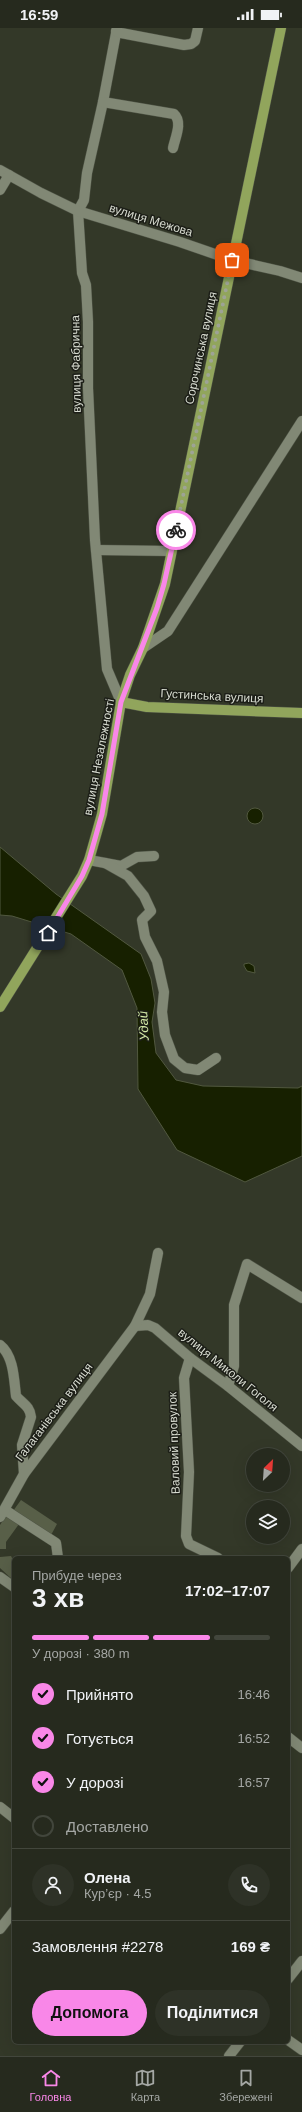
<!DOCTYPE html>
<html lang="uk">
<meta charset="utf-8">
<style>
:root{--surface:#262a1e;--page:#2e3227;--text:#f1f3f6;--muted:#a4a7a4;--line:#42463c;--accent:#f987e8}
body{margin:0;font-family:Helvetica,sans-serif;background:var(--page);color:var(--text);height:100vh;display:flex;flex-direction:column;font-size:15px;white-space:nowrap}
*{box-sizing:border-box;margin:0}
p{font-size:13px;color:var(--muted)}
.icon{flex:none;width:22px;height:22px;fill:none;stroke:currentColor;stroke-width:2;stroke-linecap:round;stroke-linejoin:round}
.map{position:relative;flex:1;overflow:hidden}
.sheet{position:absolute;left:12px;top:1528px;width:278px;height:488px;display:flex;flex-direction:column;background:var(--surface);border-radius:6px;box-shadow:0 4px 16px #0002,0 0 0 1px var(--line)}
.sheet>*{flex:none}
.needle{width:26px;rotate:25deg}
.buttons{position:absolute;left:246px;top:1420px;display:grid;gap:8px}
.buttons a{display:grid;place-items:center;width:44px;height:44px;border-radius:50%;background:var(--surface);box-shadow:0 4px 16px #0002,0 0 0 1px var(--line);font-size:20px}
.pin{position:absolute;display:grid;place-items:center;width:34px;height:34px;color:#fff;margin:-17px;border-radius:8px;box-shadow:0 2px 6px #0006}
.courier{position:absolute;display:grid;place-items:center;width:40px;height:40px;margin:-20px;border:3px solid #f987e8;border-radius:50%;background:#fff;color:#222;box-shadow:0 1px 5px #0007}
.overview em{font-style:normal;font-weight:700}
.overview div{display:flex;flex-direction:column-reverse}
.overview{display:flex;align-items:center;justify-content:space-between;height:68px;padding:0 20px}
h1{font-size:26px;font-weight:700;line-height:30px}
.bar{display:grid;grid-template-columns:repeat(4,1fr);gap:6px 4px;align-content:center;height:48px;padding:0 20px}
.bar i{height:5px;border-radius:3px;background:var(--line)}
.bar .on{background:var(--accent)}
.bar p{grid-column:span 4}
.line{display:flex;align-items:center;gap:10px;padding:0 20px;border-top:1px solid var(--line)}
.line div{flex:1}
.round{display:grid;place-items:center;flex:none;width:42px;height:42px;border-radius:21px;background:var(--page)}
ol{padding:0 20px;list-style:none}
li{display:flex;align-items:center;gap:12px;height:44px}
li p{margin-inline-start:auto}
li .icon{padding:4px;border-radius:50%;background:var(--accent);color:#111;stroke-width:4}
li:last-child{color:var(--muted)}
li i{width:22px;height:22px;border:2px solid var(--line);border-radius:50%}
.action{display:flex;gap:8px;margin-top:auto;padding:8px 20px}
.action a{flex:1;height:46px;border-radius:24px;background:var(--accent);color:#111;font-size:16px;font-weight:700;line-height:46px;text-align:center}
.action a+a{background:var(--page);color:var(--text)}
.status{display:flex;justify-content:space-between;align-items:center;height:28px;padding:0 20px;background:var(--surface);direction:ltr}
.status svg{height:11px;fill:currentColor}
.tabs{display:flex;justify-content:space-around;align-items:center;height:56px;border-top:1px solid var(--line);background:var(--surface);font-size:11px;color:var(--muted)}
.tabs a{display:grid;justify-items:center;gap:2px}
.tabs .on{color:var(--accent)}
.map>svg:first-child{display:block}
.green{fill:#585f48}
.water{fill:#172000;stroke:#51583f}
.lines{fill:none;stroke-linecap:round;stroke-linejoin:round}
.minor-casing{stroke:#4f5446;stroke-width:11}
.major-casing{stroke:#4f5446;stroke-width:11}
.minor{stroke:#818875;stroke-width:10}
.major{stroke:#91a55c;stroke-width:10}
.done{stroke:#9ea396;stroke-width:4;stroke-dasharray:0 7.2}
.route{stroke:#f987e8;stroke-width:5}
.labels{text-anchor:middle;stroke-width:3;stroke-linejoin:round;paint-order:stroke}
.street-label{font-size:12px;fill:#d8dcd1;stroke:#1c1e17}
.water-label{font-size:13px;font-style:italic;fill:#d2e8a5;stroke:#1c1e17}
</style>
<div class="status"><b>16:59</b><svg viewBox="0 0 49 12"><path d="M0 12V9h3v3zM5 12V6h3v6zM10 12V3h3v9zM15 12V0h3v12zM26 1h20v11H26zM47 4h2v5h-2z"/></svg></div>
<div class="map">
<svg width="302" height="2028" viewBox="0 0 302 2028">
<rect width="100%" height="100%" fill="#333828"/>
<g class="green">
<polygon points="21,1472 57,1496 50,1509 13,1483"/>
<polygon points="7,1486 19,1496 6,1514 6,1521 0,1521 0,1497"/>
<polygon points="11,1528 14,1534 14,1553 0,1540 0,1529"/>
</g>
<g class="water">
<circle cx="255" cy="788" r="8"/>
<polygon points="0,819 56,866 141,926 151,951 155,975 152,994 156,1025 176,1052 203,1058 298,1060 302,1058 302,1128 245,1154 177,1122 138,1061 137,980 122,942 71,906 12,888 0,887"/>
<polygon points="249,935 254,938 255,945 247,943 244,938 244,936"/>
</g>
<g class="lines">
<g class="minor-casing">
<g id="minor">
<polyline points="117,0 103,74 87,145 84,172 78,183 82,245 86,257 88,294 88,360 95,512 107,641 121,674"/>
<polyline points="116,3 121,5 184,17 191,16 195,13 198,0"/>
<path d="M 103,74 L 174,86 C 183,94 175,110 173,120"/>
<polyline points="0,142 41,165 78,183 180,214 232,232 280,243 302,250"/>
<polyline points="0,162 9,147"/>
<polyline points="96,522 171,523"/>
<polyline points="143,620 168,603 302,393"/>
<polyline points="89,832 121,838 137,829 154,828"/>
<polyline points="105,835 128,848 144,868 151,883 142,892 145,909 157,933 164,964 162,984 165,1007 174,1031 185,1040 198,1042 216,1030"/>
<polyline points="135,1298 148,1297 155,1300 190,1330 228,1358 302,1418"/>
<path d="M 0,1317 C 14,1328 14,1352 16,1368 C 23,1376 30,1378 31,1389 L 22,1417 L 24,1446"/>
<polyline points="190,1330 184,1350 189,1444 186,1508 189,1516 218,1530"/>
<polyline points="228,1358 234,1338 234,1277 247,1236 302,1270"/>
<polyline points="5,1482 56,1515 58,1530"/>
<polyline points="0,1489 24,1446 135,1298 150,1266 158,1225"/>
<polyline points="288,1540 302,1521"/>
<polyline points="0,1549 14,1559"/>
<polyline points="288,1709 302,1720"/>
<polyline points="0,1779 14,1790"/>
<polyline points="0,1901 14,1883"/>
<polyline points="288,1951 302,1933"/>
<polyline points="288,2012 302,2022"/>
<polyline points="229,2028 240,2014"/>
</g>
</g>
<g class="major-casing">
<g id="major">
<polyline points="121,674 147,679 302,685"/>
<polyline points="0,979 82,848 89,832 102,786 121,674 130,647 143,620 165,556 281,0"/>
</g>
</g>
<use href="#minor" class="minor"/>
<use href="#major" class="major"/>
</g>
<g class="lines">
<polyline class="done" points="176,502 232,232"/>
<polyline class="route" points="48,905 82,848 89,832 102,786 121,674 157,580 164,556 176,502"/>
</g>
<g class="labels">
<g class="street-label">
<text transform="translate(151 192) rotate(17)" y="4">вулиця Межова</text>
<text transform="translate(201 320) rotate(-78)" y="4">Сорочинська вулиця</text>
<text transform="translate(76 336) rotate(-91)" y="4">вулиця Фабрична</text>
<text transform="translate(212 668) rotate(3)" y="4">Густинська вулиця</text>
<text transform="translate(99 729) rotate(-79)" y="4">вулиця Незалежності</text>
<text transform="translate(228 1342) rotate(39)" y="4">вулиця Миколи Гоголя</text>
<text transform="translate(54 1384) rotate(-53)" y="4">Галаганівська вулиця</text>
<text transform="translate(174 1415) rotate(-92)" y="4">Валовий провулок</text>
</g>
<g class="water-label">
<text transform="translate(143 998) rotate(-93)" y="5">Удай</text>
</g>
</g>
</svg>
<div class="buttons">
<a><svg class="needle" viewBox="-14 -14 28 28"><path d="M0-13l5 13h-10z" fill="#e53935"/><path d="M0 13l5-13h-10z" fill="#a4a7a4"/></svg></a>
<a><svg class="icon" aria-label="layers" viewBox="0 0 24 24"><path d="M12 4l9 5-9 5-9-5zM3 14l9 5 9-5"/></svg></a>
</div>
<div class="pin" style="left:232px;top:232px;background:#ea580c"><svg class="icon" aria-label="bag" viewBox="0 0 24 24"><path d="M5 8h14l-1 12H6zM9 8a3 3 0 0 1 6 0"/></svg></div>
<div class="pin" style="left:48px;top:905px;background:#1f2937"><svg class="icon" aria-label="home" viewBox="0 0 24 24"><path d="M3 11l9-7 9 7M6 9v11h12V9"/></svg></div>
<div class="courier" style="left:176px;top:502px"><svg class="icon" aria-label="bike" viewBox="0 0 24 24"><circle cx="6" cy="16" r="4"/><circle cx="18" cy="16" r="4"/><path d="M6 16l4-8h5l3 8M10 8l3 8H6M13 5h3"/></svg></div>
<section class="sheet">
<div class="overview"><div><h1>3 хв</h1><p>Прибуде через</p></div><em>17:02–17:07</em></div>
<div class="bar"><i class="on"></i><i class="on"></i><i class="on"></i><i></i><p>У дорозі · 380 m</p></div>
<ol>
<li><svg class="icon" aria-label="check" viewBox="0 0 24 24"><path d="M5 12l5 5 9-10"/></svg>Прийнято<p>16:46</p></li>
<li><svg class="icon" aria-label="check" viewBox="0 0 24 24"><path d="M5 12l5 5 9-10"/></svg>Готується<p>16:52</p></li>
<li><svg class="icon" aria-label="check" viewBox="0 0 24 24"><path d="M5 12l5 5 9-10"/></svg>У дорозі<p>16:57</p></li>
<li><i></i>Доставлено</li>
</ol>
<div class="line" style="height:72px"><a class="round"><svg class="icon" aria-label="person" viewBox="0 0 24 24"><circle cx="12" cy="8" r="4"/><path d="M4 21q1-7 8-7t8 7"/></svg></a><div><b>Олена</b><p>Кур’єр · 4.5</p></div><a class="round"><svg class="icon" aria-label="phone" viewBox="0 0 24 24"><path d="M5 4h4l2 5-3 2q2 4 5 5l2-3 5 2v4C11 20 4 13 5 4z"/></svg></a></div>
<div class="line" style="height:52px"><div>Замовлення #2278</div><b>169 ₴</b></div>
<div class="action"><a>Допомога</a><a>Поділитися</a></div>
</section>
</div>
<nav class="tabs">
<a class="on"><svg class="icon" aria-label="home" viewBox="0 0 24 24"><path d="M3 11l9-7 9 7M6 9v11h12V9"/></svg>Головна</a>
<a><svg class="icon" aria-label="map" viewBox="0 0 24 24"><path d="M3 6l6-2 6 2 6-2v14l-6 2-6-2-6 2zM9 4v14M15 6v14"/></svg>Карта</a>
<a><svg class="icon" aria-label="saved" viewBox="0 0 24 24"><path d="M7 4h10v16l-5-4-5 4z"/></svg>Збережені</a>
</nav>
